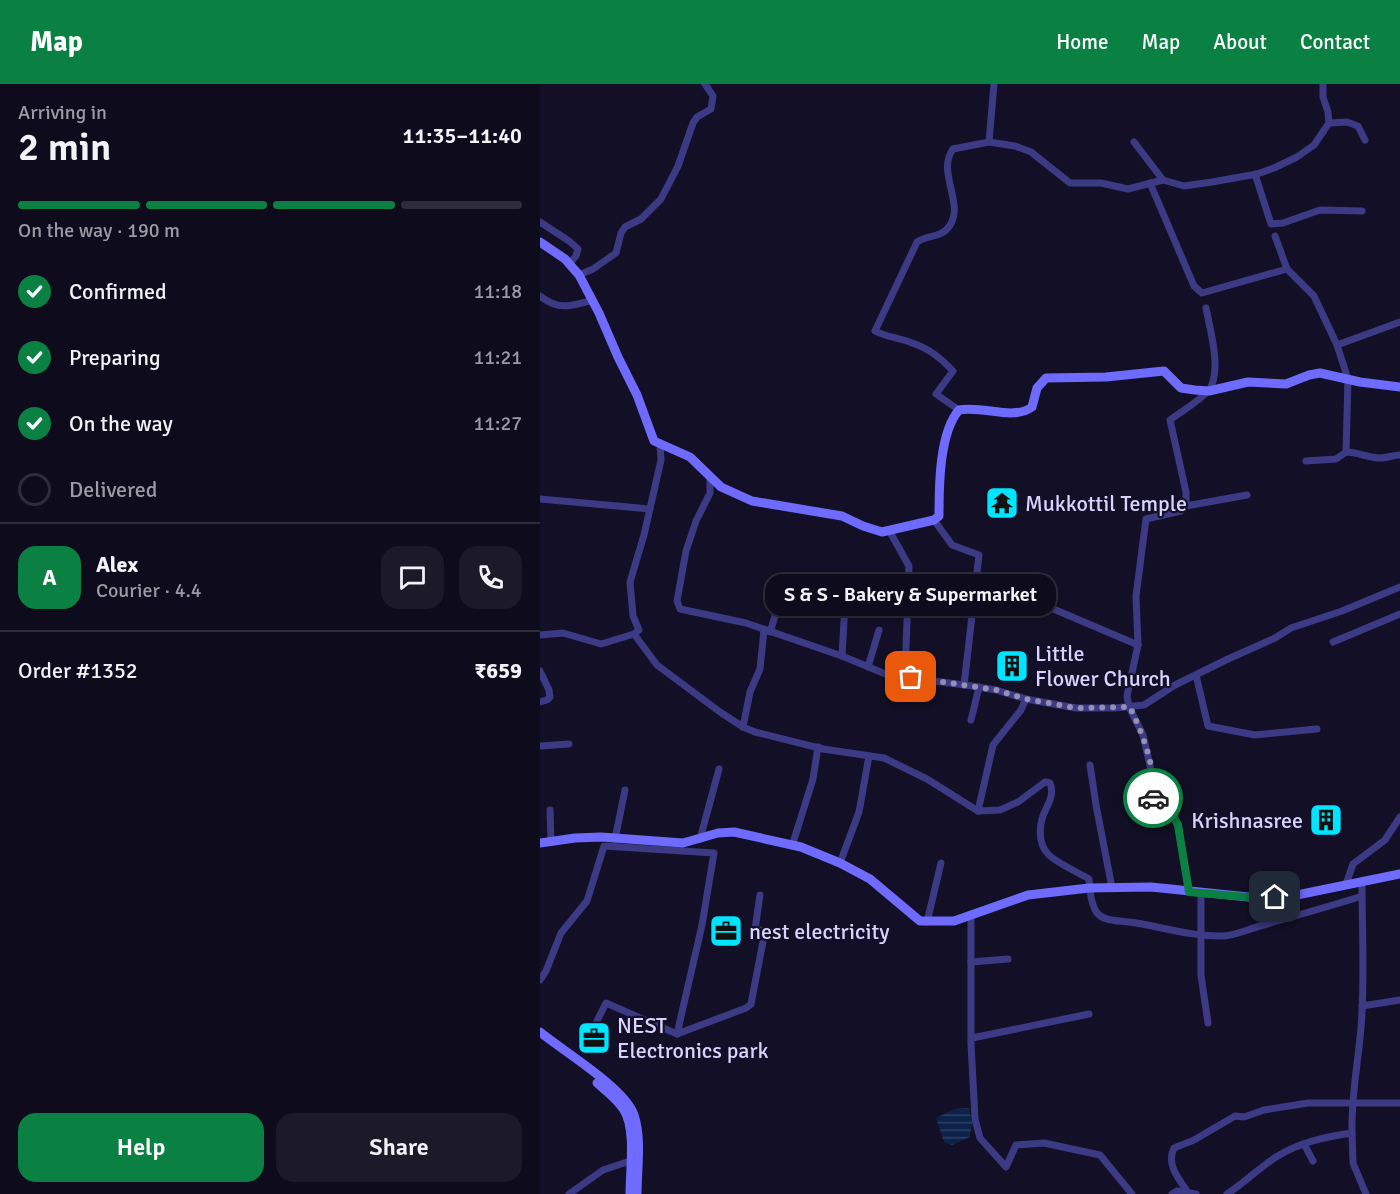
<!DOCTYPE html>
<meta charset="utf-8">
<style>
:root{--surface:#0e0b1c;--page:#1c1929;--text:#f1f3f6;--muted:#9b9ba3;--line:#2e2b3b;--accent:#0b8043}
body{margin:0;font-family:Signika,sans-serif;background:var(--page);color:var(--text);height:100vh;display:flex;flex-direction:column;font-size:22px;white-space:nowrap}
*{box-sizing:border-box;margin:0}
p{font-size:20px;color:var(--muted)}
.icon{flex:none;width:33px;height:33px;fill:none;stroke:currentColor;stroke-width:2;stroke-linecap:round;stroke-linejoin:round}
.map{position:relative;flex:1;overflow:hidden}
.sheet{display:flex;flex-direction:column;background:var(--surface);width:540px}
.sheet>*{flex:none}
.pin{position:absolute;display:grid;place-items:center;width:51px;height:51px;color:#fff;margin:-26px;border-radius:12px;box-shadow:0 3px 9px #0006}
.courier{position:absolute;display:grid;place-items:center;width:60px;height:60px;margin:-30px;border:4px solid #0b8043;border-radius:50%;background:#fff;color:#222;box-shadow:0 2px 8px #0007}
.bubble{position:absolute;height:42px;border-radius:18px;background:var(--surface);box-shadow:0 3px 9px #0003,0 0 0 2px var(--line);font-size:20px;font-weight:600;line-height:42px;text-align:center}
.overview em{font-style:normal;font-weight:600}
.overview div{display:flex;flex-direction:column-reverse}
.overview{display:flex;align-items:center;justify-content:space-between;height:102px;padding:0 18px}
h1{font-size:39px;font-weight:600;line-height:45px}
.bar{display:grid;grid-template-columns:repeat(4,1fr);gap:9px 6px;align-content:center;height:72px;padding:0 18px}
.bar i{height:8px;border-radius:4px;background:var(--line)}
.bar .on{background:var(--accent)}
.bar p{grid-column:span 4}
.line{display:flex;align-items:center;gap:15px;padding:0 18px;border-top:2px solid var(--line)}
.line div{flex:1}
.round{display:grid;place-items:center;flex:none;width:63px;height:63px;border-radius:18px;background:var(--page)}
ol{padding:0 18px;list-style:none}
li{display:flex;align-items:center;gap:18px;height:66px}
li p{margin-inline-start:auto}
li .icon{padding:6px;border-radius:50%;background:var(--accent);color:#fff;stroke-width:4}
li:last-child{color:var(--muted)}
li i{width:33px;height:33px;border:3px solid var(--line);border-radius:50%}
.primary-button{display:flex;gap:12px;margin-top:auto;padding:12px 18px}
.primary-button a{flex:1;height:69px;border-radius:18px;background:var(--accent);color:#fff;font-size:24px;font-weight:600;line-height:69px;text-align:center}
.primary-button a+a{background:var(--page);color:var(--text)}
header{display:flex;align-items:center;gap:36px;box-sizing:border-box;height:84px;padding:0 30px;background:var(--accent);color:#fff}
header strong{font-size:28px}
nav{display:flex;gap:33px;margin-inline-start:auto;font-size:21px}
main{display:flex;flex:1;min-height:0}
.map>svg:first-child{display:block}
.water{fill:url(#water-rules)}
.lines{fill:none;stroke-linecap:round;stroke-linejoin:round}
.street{stroke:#3d3a85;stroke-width:7}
.secondary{stroke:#6f6bff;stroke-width:9}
.done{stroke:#948fb3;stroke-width:6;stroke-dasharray:0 10.8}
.route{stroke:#0b8043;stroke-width:8}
.labels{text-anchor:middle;stroke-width:4.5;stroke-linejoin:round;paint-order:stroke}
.poi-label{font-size:22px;fill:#d9d4ff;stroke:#130f26;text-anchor:start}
</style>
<header>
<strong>Map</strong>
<nav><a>Home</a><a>Map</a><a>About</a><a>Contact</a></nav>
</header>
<main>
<section class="sheet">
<div class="overview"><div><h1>2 min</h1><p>Arriving in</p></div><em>11:35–11:40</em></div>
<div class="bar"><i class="on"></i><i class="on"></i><i class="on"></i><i></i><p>On the way · 190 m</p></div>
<ol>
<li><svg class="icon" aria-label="check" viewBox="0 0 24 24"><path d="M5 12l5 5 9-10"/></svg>Confirmed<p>11:18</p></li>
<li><svg class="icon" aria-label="check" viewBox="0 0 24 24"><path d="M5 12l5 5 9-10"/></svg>Preparing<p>11:21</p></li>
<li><svg class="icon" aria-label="check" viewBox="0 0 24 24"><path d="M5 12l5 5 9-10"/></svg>On the way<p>11:27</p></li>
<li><i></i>Delivered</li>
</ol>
<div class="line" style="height:108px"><b class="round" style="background:var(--accent);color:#fff">A</b><div><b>Alex</b><p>Courier · 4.4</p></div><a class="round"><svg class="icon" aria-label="chat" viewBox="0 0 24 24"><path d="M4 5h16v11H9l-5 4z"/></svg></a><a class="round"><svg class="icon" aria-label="phone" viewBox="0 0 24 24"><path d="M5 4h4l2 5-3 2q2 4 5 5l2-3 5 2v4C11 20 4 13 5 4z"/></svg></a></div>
<div class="line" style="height:78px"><div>Order #1352</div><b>₹659</b></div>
<div class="primary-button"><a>Help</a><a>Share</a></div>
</section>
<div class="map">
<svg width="860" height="1110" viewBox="0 0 860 1110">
<defs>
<pattern id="water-rules" width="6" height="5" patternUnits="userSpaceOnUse" patternTransform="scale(1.5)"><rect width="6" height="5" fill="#0c2248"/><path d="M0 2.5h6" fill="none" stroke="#2f4163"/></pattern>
</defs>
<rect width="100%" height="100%" fill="#130f26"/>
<polygon class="water" points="429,1024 432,1039 430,1053 412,1061 404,1058 396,1034 415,1025"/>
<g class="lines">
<g class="street">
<polyline points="789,39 807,38 818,42 825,56"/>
<polyline points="449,58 454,0"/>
<polyline points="594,58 623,96"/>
<polyline points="715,90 731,140 743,139 780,126 822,127"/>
<polyline points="610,99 654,202 662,209 747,185"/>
<polyline points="0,138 29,157 38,165 36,172 29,180"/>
<polyline points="735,152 747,185 774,212 797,261 808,295 806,368 796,375 766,377"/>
<polyline points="39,191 53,185 76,169 81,149 85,143 101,135 121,115 138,82 153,39 157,33 171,25 173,12 165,0"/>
<path d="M 0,212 C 19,227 31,222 53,216"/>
<polyline points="797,261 860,238"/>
<path d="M 419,326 L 396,310 L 413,287 C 401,274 389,264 372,259 C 360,254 346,253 335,247 L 377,158 C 386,151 398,154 406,146 C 429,124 395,89 413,65 L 449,58 L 475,62 L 491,68 L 530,99 L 561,99 L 588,105 L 623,96 L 644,102 L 672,98 L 717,90 L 734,84 L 757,73 L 774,61 L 789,39 L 788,28 L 783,13 L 783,0"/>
<path d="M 806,368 C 818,368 828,374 840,374 C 847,374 853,371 860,371"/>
<polyline points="170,393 170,409 156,437 146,467 137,517 140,525 206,539 302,572 348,591 432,602 456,606 486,615 536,624 575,624 604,621 635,601 688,575 735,554 751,544 802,527 860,503"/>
<polyline points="0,415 110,425"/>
<polyline points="646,422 707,411"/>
<polyline points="394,436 412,461 439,471 424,601"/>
<polyline points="350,448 369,482 365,592"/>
<polyline points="504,521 598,561"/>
<polyline points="230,548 245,500"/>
<path d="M 94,550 L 117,581 L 180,628 L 203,643 L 215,648 L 283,665 L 344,674 L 387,695 L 438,727 L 460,726 L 478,718 L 505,698 L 510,699 C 514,708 510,717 506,725 C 499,738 497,758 508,770 C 515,778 539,789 549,795 C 552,844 564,833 602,840 C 629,845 657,853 684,852 C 696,851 709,845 720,842 C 754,832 788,823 822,812"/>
<polyline points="0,551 23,549 61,560 94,550 99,546 93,532 90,498 104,451 121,376 120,360"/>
<polyline points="793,558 860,530"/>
<polyline points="302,572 306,502"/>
<polyline points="328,583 339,546"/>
<polyline points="0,587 9,606 10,613 7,616 0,618"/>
<polyline points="656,591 668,642 715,651 777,645"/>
<polyline points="431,636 439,603"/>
<polyline points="203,643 210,608 220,585 224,546"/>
<polyline points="0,662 29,660"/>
<polyline points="550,681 556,721 572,804"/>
<polyline points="10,726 11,758"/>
<polyline points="438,727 453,661 481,626 486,615"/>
<polyline points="75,755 85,706"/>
<polyline points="160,755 179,685"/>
<polyline points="252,762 273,695 278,663"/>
<polyline points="300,779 319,728 329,672"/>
<polyline points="806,800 813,780 845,756 860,733"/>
<path d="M 649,808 L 638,741 L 632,730 L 613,714 L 611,686 L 603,651 L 589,623 L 587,612 L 598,561 L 596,512 L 606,435 L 641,427 L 646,422 L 646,408 L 630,336 C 642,327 658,318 668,307 C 683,290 670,245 666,224"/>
<polyline points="661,809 661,891 668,939"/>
<polyline points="431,832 431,960 435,1035 440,1054 466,1083 476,1061 504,1059 560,1071 592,1110"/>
<polyline points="387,838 401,779"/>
<polyline points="431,878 468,875"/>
<polyline points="0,896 6,887 21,849 47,817 64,762 174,769 162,841 137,950 66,919 55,941"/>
<polyline points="822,922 860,916"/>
<polyline points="137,950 206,924 211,920 225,847 215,845 220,811"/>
<polyline points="432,954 549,930"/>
<polyline points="812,1049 813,1079 826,1110"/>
<polyline points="764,1060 773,1077"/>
<path d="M 647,1107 C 638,1094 626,1080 634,1064 L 654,1056 L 695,1032 L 704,1033 L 724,1026 L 768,1019 L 860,1019"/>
<polyline points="29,1110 63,1086 90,1077"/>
<polyline points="632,1110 637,1107 656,1110"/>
<path d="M 687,1110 C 704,1099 719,1084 736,1073 C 760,1058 785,1053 812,1049 C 811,1013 818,979 821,944 C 825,895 822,846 822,797"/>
</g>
<g class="secondary">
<path d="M 0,158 L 25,175 L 39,191 L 59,229 L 78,273 L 97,311 L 114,357 L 150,373 L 181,403 L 212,417 L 302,432 L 323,442 L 342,448 L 394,436 L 399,432 C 399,403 399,349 419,326 C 443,321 473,337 492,323 L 497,304 L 506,294 L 566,293 L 624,287 L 641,304 L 655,306 L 669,307 L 708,298 L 746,300 L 769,291 L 780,289 L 820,298 L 860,303"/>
<polyline points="0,759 35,754 61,753 143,759 178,749 194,748 261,763 300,779 330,795 380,837 414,837 488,811 549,804 611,803 718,814 752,812 860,790"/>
<path d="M 0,948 C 23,967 85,1004 94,1031 C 102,1055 97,1085 97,1110"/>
<path d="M 57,999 C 66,1007 77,1015 84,1026 C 96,1045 90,1087 90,1110"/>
</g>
</g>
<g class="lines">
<path class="done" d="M 371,593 L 456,606 L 486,615 L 536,624 L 590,623 C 603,651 616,684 613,714"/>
<polyline class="route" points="613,714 632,730 638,741 649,808 718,814 735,813"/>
</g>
<defs>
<g id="temple-square" transform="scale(1.725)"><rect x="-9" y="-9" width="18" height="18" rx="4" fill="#00e5ff" stroke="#130f26"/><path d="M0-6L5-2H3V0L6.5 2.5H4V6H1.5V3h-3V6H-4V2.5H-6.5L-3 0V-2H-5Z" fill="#111"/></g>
<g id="building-square" transform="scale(1.725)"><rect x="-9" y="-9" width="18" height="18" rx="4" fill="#00e5ff" stroke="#130f26"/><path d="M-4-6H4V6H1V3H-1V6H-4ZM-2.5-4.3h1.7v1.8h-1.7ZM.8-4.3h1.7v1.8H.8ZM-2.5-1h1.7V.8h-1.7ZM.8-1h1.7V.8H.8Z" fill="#111"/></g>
<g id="office-square" transform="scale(1.725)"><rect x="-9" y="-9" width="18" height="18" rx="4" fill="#00e5ff" stroke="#130f26"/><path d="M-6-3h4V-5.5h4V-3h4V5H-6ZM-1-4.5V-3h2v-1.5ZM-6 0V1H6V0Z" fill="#111"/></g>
</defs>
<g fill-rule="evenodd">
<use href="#temple-square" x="462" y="419"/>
<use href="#building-square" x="472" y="582"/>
<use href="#building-square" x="786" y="736"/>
<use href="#office-square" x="186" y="847"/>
<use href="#office-square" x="54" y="954"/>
</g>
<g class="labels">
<g class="poi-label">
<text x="485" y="427">Mukkottil Temple</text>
<text x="495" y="577">Little<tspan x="495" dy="25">Flower Church</tspan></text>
<text x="763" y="744" text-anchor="end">Krishnasree</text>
<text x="209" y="855">nest electricity</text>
<text x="77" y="949">NEST<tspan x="77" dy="25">Electronics park</tspan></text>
</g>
</g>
</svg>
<div class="pin" style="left:371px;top:593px;background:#ea580c"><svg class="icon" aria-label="bag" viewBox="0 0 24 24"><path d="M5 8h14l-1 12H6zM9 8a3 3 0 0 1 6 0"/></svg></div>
<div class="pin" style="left:735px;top:813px;background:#1f2937"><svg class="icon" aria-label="home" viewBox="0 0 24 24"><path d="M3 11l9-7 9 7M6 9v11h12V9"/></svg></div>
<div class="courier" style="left:613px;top:714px"><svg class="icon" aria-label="car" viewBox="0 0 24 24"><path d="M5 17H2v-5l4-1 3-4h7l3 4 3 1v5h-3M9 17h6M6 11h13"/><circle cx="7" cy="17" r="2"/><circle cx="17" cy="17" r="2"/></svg></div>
<div class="bubble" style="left:225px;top:490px;width:291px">S &amp; S - Bakery &amp; Supermarket</div>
</div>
</main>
